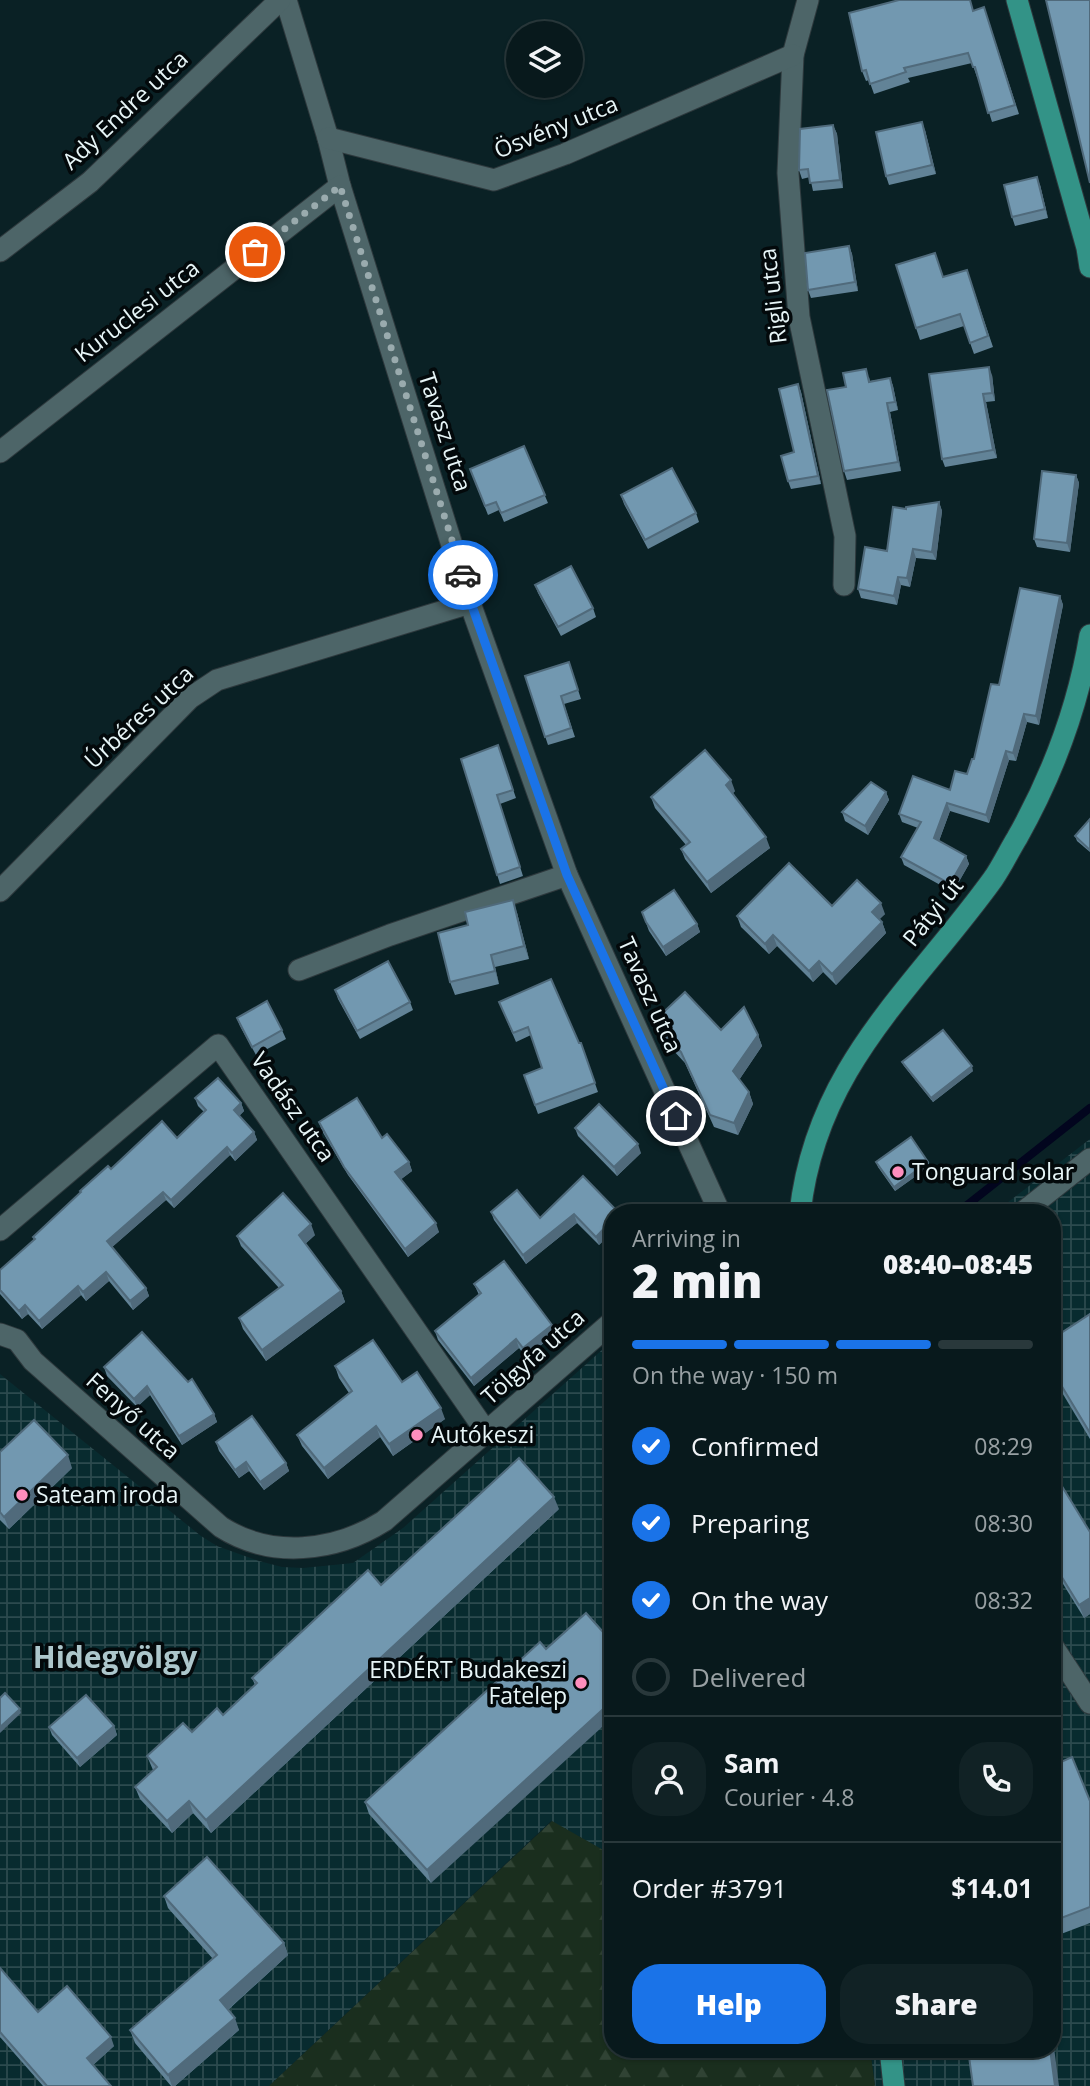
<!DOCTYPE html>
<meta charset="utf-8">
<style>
:root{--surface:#08191c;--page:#112225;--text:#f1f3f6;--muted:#98a0a3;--line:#29383b;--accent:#1a73e8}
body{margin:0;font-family:"Open Sans",sans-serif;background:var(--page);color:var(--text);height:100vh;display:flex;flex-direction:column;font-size:26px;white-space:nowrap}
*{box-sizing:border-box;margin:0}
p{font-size:23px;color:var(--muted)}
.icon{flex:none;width:38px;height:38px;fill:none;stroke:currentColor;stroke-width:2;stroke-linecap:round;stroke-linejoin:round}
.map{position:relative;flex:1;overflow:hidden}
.side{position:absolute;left:604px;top:1204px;width:457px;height:854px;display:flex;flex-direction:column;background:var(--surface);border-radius:28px;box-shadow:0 2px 5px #0004,0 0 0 2px var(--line)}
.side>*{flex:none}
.buttons{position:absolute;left:506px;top:21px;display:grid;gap:14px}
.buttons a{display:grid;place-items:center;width:77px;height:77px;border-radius:50%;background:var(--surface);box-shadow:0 2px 5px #0004,0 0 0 2px var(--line);font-size:35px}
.pin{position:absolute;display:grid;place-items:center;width:60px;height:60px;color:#fff;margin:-30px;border:4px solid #fff;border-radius:50%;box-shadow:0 2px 7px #0007}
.courier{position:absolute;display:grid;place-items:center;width:70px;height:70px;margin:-35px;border:5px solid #1a73e8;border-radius:50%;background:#fff;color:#222;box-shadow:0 2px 9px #0007}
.headline em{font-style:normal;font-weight:800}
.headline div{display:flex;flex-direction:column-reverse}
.headline{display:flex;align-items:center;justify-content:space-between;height:119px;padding:0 28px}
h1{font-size:46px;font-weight:800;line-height:52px}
.bar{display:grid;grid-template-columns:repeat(4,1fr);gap:10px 7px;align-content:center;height:84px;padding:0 28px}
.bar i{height:9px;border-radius:5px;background:var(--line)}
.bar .on{background:var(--accent)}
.bar p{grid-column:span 4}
.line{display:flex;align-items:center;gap:18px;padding:0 28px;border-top:2px solid var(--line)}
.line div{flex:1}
.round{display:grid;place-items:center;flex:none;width:74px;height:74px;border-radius:28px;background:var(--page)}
ol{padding:0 28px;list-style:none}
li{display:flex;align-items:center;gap:21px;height:77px}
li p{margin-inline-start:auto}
li .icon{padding:7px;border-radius:50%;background:var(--accent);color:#fff;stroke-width:4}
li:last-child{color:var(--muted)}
li i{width:38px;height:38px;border:4px solid var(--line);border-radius:50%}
.button{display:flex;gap:14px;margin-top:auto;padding:14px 28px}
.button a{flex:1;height:80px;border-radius:28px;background:var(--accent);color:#fff;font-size:28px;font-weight:800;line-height:80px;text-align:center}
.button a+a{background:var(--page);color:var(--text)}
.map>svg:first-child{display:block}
.industrial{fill:url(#industrial-grid)}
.forest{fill:url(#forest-firs)}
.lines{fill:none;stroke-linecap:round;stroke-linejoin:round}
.stream{stroke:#02051e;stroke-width:8}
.minor-casing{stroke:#2e393d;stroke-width:23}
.major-casing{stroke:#2e393d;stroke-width:23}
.minor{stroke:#4d6568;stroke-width:21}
.major{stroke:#339387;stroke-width:21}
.wall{fill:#628397}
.shaded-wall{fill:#506a7b}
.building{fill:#7298b0;stroke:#506a7b;stroke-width:2}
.done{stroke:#9aabae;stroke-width:7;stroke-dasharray:0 12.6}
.route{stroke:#1a73e8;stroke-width:9}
.poi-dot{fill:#fe8ebd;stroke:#03090b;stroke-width:2.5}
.labels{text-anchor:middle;stroke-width:7;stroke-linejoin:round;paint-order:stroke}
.street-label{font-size:23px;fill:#e7f5f7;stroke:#03090b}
.poi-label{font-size:23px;fill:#e7f5f7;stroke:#03090b;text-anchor:start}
.district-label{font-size:30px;font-weight:bold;fill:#adc7cc;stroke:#03090b}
</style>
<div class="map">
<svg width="1090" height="2086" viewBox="0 0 1090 2086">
<defs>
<pattern id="industrial-grid" width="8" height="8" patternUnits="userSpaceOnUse" patternTransform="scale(1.75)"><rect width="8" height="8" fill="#082b2f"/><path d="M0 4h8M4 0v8" fill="none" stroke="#2c4a4e"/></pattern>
<pattern id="forest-firs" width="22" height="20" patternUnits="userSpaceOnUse" patternTransform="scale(1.75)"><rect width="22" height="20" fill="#1a2e1e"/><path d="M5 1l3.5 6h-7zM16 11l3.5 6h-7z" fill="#304334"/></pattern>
</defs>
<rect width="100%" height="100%" fill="#0a2125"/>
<g class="industrial">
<polygon points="1090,1139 1090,2086 875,2086 870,2049 1052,2049 1052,1213 994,1213"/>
<polygon points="612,1341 612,1855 551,1821 269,2086 0,2086 0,1374 201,1536 217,1546 259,1561 282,1567 303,1568 353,1563 403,1528"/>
</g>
<polygon class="forest" points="552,1821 612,1855 612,2049 870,2049 875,2086 269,2086"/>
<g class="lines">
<polyline class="stream" points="957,1213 1090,1108"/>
<g class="minor-casing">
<g id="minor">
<polyline points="286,0 328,138 340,186 470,603 567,875 720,1213"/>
<polyline points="808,0 793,55 788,173 799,317 845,536 844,585"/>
<polyline points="328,138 494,180 565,154 793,55"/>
<polyline points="0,251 90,182 280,0"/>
<polyline points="0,452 340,186"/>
<polyline points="0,891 190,698 217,680 470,603"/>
<polyline points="299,970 390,935 567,875"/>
<polyline points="1022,1213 1090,1159"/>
<polyline points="0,1230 218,1045 487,1433"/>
<path d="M 0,1334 L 17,1340 L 33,1361 L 221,1527 C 271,1559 335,1552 384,1521 L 612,1322"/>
<polyline points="1052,1645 1090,1703"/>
</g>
</g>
<g class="major-casing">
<g id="major">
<polyline points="1017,0 1087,248 1090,267"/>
<path d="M 800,1213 C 816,1066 913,990 993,879 C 1002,866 1009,851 1017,838 C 1053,774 1078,707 1090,635"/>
<polyline points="890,2049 894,2086"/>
</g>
</g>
<use href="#minor" class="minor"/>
<use href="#major" class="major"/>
</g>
<g class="wall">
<polygon points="984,7 1019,114 992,122 978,77 977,77 972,63 908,78 910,82 874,94 869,80 866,81 862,71 974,11"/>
<polygon points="833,125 837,134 843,188 813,191 810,177 802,179 799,170"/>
<polygon points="925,130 936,174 889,185 886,176"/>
<polygon points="1040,185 1048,218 1015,226 1012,217"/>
<polygon points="849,246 852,254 858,291 811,298 808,290"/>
<polygon points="935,253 943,277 967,270 993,347 974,354 964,326 920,340 916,328"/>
<polygon points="992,375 995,401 986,402 997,458 945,467 942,459"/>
<polygon points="869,377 870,381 890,378 893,386 898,410 890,412 901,471 847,480 844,471 846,387"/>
<polygon points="798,384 801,392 821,484 791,489 788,481 794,452"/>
<polygon points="524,446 548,503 504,522 499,510 488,515 470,469"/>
<polygon points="1076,475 1079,483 1070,552 1037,547 1034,539"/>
<polygon points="621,495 696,513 699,522 648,549 624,504"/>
<polygon points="939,502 942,511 936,560 916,558 910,587 901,585 897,605 861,598 858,589 887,551 906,509"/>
<polygon points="535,585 593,608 596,617 561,636 538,593"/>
<polygon points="1060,596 1063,605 1039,725 1027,722 1016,761 1009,760 989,823 950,811 939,841 966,856 969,864 953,892 904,865 901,857 918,828 902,822 899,814 950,790 967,774 974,759 999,685"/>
<polygon points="569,662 581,699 564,704 575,737 548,745 525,676"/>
<polygon points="498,745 516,798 500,804 523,876 500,884 461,759"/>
<polygon points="735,791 733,793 770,848 711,893 685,859 681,849 686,845 655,808 651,797"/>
<polygon points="886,792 889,800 868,835 845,821 842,812"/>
<polygon points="1090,819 1090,852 1077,841 1075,836"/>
<polygon points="832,906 885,914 879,919 882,922 886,933 836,985 823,972 813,982 777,946 769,954 741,927 737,916"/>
<polygon points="642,912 697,924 700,932 666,956 649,931"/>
<polygon points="517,913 529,959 495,967 499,984 455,995 450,982"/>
<polygon points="335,990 410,1002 413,1010 360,1039 338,999"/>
<polygon points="499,1002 579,1043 581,1043 598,1092 538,1114 524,1075 542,1068 531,1035 516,1042"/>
<polygon points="237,1018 282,1030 286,1039 256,1055 240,1026"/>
<polygon points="653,1022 758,1035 762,1046 739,1080 749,1092 753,1104 738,1135 714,1127 685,1063 657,1033"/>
<polygon points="902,1062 973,1071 933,1102 904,1066"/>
<polygon points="195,1098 241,1103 244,1111 239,1116 254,1132 257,1140 235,1161 230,1155 174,1208 166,1200 112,1247 146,1288 149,1296 133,1310 109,1281 86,1301 81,1295 42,1329 28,1314 22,1319 0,1294 0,1270 34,1240 33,1237 81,1193 80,1191 111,1169 177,1138 204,1112 198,1106"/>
<polygon points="319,1122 382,1138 409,1162 412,1171 401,1179 439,1232 408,1257 348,1175 322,1131"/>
<polygon points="575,1128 641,1153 617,1176 578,1136"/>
<polygon points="876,1162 928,1162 930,1166 895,1191 878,1167"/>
<polygon points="583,1176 612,1213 612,1232 599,1245 577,1223 526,1264 494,1220 491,1212 540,1218"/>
<polygon points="315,1235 305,1244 341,1291 345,1302 266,1361 243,1329 239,1318 279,1288 241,1246 237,1236"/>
<polygon points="474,1284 552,1325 555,1334 526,1357 519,1348 474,1386 438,1340 435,1331 479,1295"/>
<polygon points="1090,1314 1090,1439 1052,1376 1052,1339"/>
<polygon points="335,1366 402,1382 445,1419 393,1456 380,1437 328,1479 302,1446 297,1435 349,1393 339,1378"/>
<polygon points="104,1367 214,1414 217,1422 182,1445 150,1395 137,1407 107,1376"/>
<polygon points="216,1442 286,1463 289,1471 264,1490 249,1471 239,1478 219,1451"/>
<polygon points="0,1452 72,1468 9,1529 0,1520"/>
<polygon points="1052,1470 1090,1532 1090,1614 1084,1618 1052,1566"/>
<polygon points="559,1509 211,1833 193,1813 172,1833 140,1799 135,1787 153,1770 147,1756 223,1715 255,1685 252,1678 381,1585"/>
<polygon points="546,1649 431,1883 369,1814 365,1802"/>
<polygon points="114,1726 117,1735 80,1767 52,1735 49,1727"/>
<polygon points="1052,1766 1090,1801 1090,1923 1061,1934 1052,1914"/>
<polygon points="164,1896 284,1943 288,1955 228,2010 239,2030 175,2086 171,2086 135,2043 130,2030 213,1959 168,1908"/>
<polygon points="0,1968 38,2012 114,2046 93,2065 111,2086 43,2086 0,2037"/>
</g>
<g class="shaded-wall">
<polygon points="922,122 925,130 936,174 932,165"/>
<polygon points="833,125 837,134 843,188 840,180"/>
<polygon points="1037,177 1040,185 1048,218 1045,209"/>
<polygon points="849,246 852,254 858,291 855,282"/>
<polygon points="989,367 992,375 995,401 992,393"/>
<polygon points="890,378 893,386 898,410 895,402"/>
<polygon points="798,384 801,392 821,484 818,476"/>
<polygon points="983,394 986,402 997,458 993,450"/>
<polygon points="887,403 890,412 901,471 898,462"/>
<polygon points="1076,475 1079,483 1070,552 1067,543"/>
<polygon points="939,502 942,511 936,560 932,552"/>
<polygon points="913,549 916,558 910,587 907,578"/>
<polygon points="898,577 901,585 897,605 894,596"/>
<polygon points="1060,596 1063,605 1039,725 1036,716"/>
<polygon points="1024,714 1027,722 1016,761 1013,753"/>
<polygon points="1006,751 1009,760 989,823 986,815"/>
<polygon points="731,780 735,791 730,796 726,785"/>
<polygon points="886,792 889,800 868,835 865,826"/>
<polygon points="947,803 950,811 937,846 934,838"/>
<polygon points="766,837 770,848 711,893 707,882"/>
<polygon points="966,856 969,864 953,892 950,884"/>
<polygon points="513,900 517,913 529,959 524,946"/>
<polygon points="881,903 885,914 876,923 872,912"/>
<polygon points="882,922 886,933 836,985 832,974"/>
<polygon points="697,924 700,932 666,956 663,947"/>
<polygon points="773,935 777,946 769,954 765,944"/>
<polygon points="491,955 495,967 499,984 495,971"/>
<polygon points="819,961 823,972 813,982 809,971"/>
<polygon points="758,1035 762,1046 737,1083 733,1071"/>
<polygon points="972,1066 973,1071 933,1102 931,1098"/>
<polygon points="749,1092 753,1104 738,1135 734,1123"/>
<polygon points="241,1103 244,1111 237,1118 234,1110"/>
<polygon points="254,1132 257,1140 235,1161 232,1153"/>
<polygon points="638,1144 641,1153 617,1176 614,1167"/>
<polygon points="227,1147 230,1155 174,1208 171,1200"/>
<polygon points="409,1162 412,1171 399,1181 395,1172"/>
<polygon points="928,1162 930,1166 895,1191 894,1187"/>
<polygon points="163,1192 166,1200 110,1249 107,1241"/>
<polygon points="574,1214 577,1223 526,1264 523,1255"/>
<polygon points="612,1220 612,1232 599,1245 596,1237"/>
<polygon points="436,1223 439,1232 408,1257 405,1249"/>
<polygon points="311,1224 315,1235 303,1246 299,1235"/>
<polygon points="106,1272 109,1281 86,1301 83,1292"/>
<polygon points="78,1286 81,1295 42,1329 39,1321"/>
<polygon points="146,1288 149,1296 133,1310 130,1301"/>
<polygon points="341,1291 345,1302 266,1361 262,1350"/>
<polygon points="25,1305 28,1314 22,1319 19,1311"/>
<polygon points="552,1325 555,1334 526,1357 523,1348"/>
<polygon points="516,1339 519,1348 474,1386 471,1378"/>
<polygon points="147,1386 150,1395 137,1407 134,1399"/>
<polygon points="441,1408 445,1419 393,1456 389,1444"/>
<polygon points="214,1414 217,1422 182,1445 179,1436"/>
<polygon points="376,1426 380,1437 328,1479 324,1468"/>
<polygon points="68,1455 72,1468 9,1529 4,1517"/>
<polygon points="246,1462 249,1471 239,1478 235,1470"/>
<polygon points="286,1463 289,1471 264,1490 260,1482"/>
<polygon points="554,1497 559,1509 211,1833 206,1820"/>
<polygon points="1090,1598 1090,1614 1084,1618 1079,1605"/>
<polygon points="612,1701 612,1718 431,1883 427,1870"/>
<polygon points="20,1709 21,1713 0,1733 0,1727"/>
<polygon points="114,1726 117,1735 80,1767 77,1758"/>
<polygon points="189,1801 193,1813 172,1833 167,1821"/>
<polygon points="284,1943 288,1955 224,2013 220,2000"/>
<polygon points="235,2018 239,2030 175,2086 172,2086 168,2075"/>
<polygon points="1052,2032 1059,2086 1055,2086 1050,2049 1052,2049"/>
<polygon points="111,2037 114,2046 90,2068 87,2058"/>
</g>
<g class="building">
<polygon points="899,0 970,0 973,11 984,7 1015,105 988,113 975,67 973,67 968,53 904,68 906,72 870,84 866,70 862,71 849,13"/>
<polygon points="1046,0 1090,0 1090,183"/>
<polygon points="922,122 932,165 886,176 876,132"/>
<polygon points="833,125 840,180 810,183 808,169 799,170 800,129"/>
<polygon points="1037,177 1045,209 1012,217 1004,185"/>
<polygon points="849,246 855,282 808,290 805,253"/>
<polygon points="935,253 943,277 967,270 988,336 970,343 960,314 916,328 896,265"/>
<polygon points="989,367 992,393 983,394 993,450 942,459 929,374"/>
<polygon points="866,369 869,382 890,378 895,402 887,403 898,462 844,471 827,390 846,387 843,373"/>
<polygon points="798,384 818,476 788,481 781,456 794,452 779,389"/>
<polygon points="524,446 545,495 501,513 496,502 485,506 470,469"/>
<polygon points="672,468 696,513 645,540 621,495"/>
<polygon points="1042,471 1076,475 1067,543 1034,539"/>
<polygon points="939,502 932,552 913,549 907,578 898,577 894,596 858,589 865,547 887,551 893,507 906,509 906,507"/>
<polygon points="571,566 593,608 558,627 535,585"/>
<polygon points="1020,588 1060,596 1036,716 1024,714 1013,753 1006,751 986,815 947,803 934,838 966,856 950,884 901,857 921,822 899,814 913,776 950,790 955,771 967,774 972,759 974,759 991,684 999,685"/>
<polygon points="569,662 578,690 561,696 571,728 545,737 525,676"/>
<polygon points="498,745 513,790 497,795 520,867 497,875 461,759"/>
<polygon points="705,750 731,780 726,785 766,837 707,882 681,849 690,842 651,797"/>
<polygon points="871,782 886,792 865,826 842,812"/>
<polygon points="1090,819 1090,850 1075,836"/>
<polygon points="789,863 832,906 857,880 881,903 872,912 882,922 832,974 819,961 809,971 773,935 765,944 737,916"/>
<polygon points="674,890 697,924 663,947 646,922 642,912"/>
<polygon points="513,900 524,946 491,955 495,971 450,982 438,933 468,925 465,912"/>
<polygon points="388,961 410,1002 357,1031 335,990"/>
<polygon points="551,979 579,1043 581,1043 595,1083 535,1105 524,1075 542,1068 528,1027 513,1033 499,1002"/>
<polygon points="685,992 721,1030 744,1007 758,1035 733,1071 749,1092 734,1123 710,1115 681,1052 653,1022"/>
<polygon points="267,1001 282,1030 252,1047 237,1018"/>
<polygon points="943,1030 972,1066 931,1098 902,1062"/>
<polygon points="218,1078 241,1103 234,1110 254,1132 232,1153 227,1147 171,1200 163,1192 107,1241 146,1288 130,1301 106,1272 83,1292 78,1286 39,1321 25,1305 19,1311 0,1290 0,1270 35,1239 33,1237 81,1192 80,1191 108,1166 111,1169 162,1121 177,1138 206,1110 195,1098"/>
<polygon points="357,1098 382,1138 387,1134 409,1162 395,1172 436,1223 405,1249 344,1167 319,1122"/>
<polygon points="599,1104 638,1144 614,1167 575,1128"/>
<polygon points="911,1137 928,1162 894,1187 876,1162"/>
<polygon points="583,1176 619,1213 612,1213 612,1220 596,1237 574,1214 523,1255 491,1212 517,1190 540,1218"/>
<polygon points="283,1193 311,1224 299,1235 341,1291 262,1350 239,1318 283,1285 237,1236"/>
<polygon points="504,1261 552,1325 523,1348 516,1339 471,1378 435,1331 481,1293 474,1284"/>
<polygon points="1090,1314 1090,1433 1052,1370 1052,1339"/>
<polygon points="142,1332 188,1382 192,1379 214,1414 179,1436 147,1386 134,1399 104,1367"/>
<polygon points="373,1340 402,1382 417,1372 441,1408 389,1444 376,1426 324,1468 297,1435 352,1391 335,1366"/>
<polygon points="252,1416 286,1463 260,1482 246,1462 235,1470 216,1442"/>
<polygon points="34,1420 68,1455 4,1517 0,1512 0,1452"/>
<polygon points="519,1458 554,1497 206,1820 189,1801 167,1821 135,1787 157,1767 147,1756 183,1723 192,1732 217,1708 223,1715 257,1683 252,1678 368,1570 381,1585"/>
<polygon points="1052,1470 1090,1532 1090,1598 1079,1605 1052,1561"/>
<polygon points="586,1613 612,1642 612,1701 427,1870 365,1802 540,1642 546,1649"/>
<polygon points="5,1693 20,1709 0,1727 0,1698"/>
<polygon points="86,1695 114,1726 77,1758 49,1727"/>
<polygon points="1072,1757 1090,1801 1090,1907 1056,1920 1052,1911 1052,1766"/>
<polygon points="207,1857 284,1943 220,2000 235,2018 168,2075 130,2030 217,1955 164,1896"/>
<polygon points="0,1968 38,2012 67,1986 111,2037 87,2058 111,2086 47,2086 0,2032"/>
<polygon points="968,2049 1050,2049 1055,2086 973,2086"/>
</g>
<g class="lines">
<polyline class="done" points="255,252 340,186 463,575"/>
<polyline class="route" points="463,575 471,603 567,875 676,1116"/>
</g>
<g class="poi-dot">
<circle cx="898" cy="1172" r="7"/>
<circle cx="417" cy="1435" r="7"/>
<circle cx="22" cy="1495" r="7"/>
<circle cx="581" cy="1683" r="7"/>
</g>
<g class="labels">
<g class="street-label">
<text transform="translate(125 110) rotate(-43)" y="8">Ady Endre utca</text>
<text transform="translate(556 127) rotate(-22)" y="8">Ösvény utca</text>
<text transform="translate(773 296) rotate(-97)" y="8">Rigli utca</text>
<text transform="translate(137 311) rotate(-38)" y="8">Kuruclesi utca</text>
<text transform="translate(445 432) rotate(72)" y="8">Tavasz utca</text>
<text transform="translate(139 717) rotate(-43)" y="8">Úrbéres utca</text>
<text transform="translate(933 912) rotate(-51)" y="8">Pátyi út</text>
<text transform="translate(650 995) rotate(66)" y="8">Tavasz utca</text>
<text transform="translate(293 1107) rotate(55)" y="8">Vadász utca</text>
<text transform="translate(533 1357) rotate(-42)" y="8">Tölgyfa utca</text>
<text transform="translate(133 1416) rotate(42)" y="8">Fenyő utca</text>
</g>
<g class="poi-label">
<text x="912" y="1180">Tonguard solar</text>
<text x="431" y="1443">Autókeszi</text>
<text x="36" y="1503">Sateam iroda</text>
<text x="567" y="1678" text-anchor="end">ERDÉRT Budakeszi<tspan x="567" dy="26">Fatelep</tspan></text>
</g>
<g class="district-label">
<text x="115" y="1668">Hidegvölgy</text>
</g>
</g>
</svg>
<div class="buttons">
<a><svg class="icon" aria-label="layers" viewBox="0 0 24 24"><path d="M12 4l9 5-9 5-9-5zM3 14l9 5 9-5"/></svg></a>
</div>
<div class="pin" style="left:255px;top:252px;background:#ea580c"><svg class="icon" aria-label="bag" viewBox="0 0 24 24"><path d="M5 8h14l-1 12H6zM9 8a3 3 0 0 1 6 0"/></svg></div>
<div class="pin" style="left:676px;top:1116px;background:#1f2937"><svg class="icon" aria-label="home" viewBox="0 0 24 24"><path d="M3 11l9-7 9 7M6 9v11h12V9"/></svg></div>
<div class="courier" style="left:463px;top:575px"><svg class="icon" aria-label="car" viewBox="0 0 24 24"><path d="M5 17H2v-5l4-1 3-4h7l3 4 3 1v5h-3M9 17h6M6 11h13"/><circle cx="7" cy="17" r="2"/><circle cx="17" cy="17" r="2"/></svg></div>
<section class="side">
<div class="headline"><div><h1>2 min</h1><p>Arriving in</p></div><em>08:40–08:45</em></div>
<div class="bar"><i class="on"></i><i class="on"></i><i class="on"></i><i></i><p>On the way · 150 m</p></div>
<ol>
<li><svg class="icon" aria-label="check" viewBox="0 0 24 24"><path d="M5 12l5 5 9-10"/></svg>Confirmed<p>08:29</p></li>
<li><svg class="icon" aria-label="check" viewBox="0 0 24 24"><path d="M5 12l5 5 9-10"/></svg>Preparing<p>08:30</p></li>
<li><svg class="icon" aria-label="check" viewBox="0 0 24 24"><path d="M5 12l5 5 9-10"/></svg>On the way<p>08:32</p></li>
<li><i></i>Delivered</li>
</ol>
<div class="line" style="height:126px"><a class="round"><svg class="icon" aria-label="person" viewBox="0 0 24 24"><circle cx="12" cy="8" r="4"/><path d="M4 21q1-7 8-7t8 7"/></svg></a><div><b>Sam</b><p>Courier · 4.8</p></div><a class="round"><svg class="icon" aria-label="phone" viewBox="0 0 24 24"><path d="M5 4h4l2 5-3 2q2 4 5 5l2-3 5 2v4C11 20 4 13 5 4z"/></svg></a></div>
<div class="line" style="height:91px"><div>Order #3791</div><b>$14.01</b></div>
<div class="button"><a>Help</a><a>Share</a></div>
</section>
</div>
